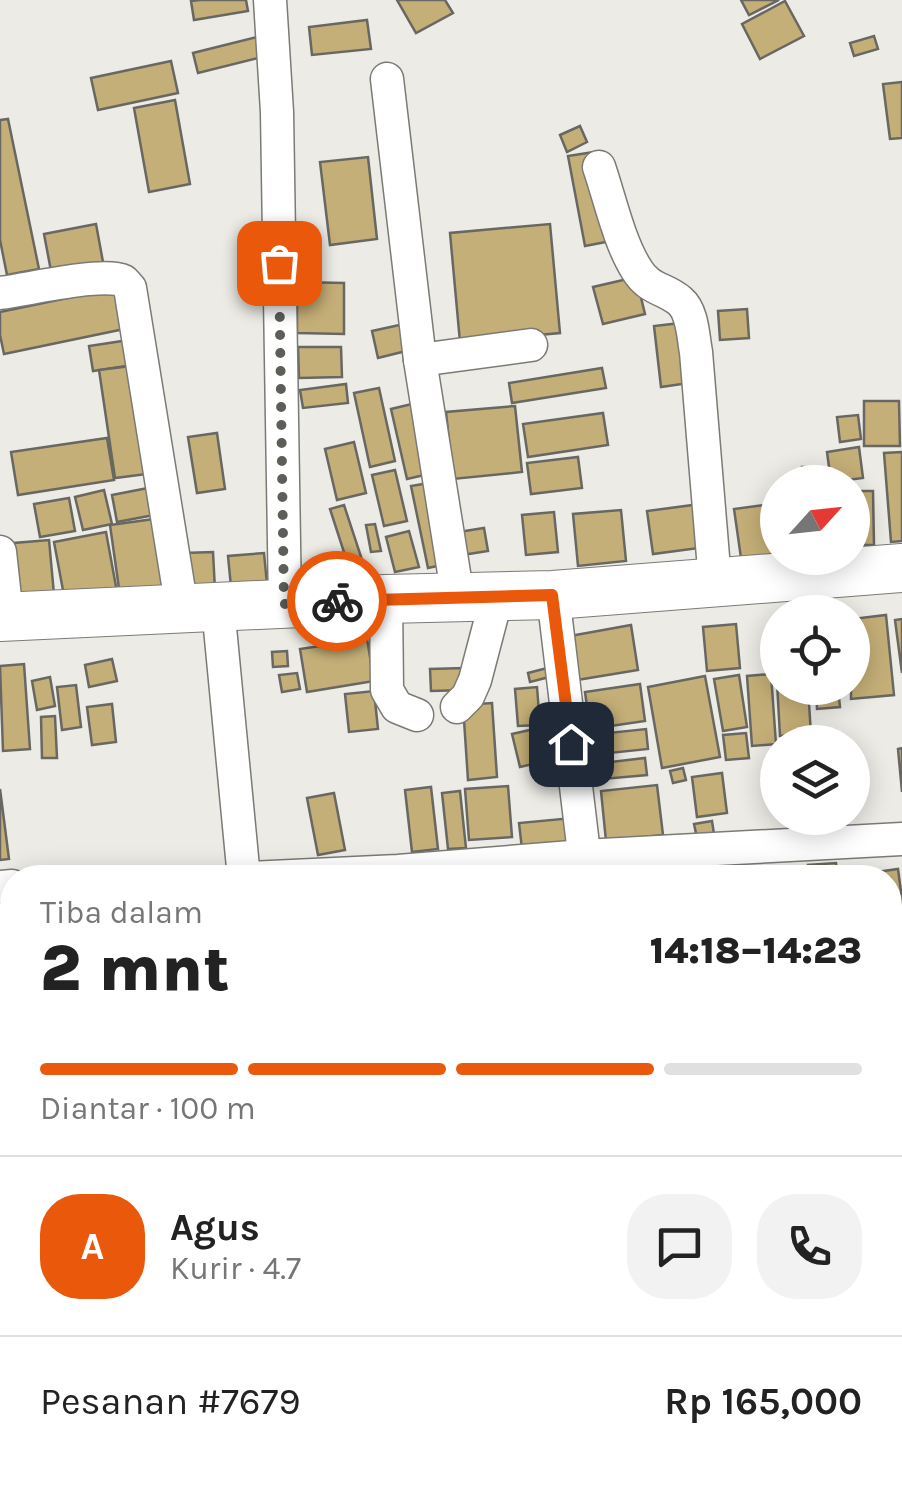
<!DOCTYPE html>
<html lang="id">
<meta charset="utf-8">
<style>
:root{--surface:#fff;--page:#f2f2f2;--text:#222;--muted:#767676;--line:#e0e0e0;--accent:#ea580c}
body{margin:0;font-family:Karla,sans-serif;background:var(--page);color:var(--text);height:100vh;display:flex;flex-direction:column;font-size:38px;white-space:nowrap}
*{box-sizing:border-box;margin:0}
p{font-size:32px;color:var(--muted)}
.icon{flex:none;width:55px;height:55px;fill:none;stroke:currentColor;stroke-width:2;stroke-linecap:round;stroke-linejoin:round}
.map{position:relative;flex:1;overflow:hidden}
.panel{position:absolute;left:0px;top:865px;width:902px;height:622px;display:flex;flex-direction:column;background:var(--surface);border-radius:40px 40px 0 0;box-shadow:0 5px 25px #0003}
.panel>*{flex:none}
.needle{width:65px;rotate:63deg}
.fabs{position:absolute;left:760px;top:465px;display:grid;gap:20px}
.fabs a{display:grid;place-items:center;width:110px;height:110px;border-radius:50%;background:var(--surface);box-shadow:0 5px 25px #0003;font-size:50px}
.pin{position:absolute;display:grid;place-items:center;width:85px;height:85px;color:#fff;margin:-42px;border-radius:20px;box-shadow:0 5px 15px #0006}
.courier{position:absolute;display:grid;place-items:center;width:100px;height:100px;margin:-50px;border:8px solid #ea580c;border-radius:50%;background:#fff;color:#222;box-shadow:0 2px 12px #0007}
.headline em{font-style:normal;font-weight:800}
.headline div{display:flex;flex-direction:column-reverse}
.headline{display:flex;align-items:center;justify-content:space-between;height:170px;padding:0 40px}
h1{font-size:65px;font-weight:800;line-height:75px}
.bar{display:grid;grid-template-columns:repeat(4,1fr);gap:15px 10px;align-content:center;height:120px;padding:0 40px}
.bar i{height:12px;border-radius:8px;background:var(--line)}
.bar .active{background:var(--accent)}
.bar p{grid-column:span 4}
.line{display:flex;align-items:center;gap:25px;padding:0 40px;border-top:2px solid var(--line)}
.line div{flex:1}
.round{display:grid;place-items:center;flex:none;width:105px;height:105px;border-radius:40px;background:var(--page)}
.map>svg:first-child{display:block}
.building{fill:#c5af78;stroke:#696762;stroke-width:2.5}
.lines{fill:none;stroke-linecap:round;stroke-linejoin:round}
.minor-casing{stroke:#7c7a75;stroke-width:35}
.highway-casing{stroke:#7c7a75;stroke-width:50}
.minor{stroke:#fff;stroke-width:32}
.highway{stroke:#fff;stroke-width:48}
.done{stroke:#5e5d59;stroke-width:10;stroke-dasharray:0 18}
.route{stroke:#ea580c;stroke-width:12}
</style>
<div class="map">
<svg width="902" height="1486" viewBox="0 0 902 1486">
<rect width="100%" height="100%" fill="#edebe5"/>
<g class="building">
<polygon points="200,0 246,0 248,11 194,20 191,1"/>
<polygon points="397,0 445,0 453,13 416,33"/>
<polygon points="741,0 779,0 749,15"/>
<polygon points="785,1 804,36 760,59 742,24"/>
<polygon points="367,20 371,49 312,55 309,27"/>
<polygon points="265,35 270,55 198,73 193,53"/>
<polygon points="874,36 878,49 854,56 850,43"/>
<polygon points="171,61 178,93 98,110 91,78"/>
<polygon points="902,82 902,138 890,139 883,84"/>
<polygon points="175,100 190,184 149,192 134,108"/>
<polygon points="8,119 39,269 7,275 0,240 0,120"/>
<polygon points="580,126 587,142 567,152 560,135"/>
<polygon points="594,152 611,241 585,246 568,156"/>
<polygon points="368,157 377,239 330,245 320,162"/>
<polygon points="96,224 103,262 51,271 44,234"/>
<polygon points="550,224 560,333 460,342 450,233"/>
<polygon points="636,277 645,314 603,324 593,287"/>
<polygon points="297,282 344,283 344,334 297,333"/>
<polygon points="120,287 129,328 4,354 0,335 0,312"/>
<polygon points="747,309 749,338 720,340 718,311"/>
<polygon points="681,323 689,383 661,387 654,326"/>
<polygon points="404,324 410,350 378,358 372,331"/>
<polygon points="129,340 133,365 93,371 89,346"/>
<polygon points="298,347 341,347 342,377 299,378"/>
<polygon points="131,366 147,474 115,478 99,370"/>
<polygon points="602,368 606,388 512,403 509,383"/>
<polygon points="346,384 348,403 303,408 300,390"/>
<polygon points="379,388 395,461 370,467 354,393"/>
<polygon points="864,401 899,401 900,446 864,446"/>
<polygon points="416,403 433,473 407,479 391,409"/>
<polygon points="515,406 522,472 453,479 446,412"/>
<polygon points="603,413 608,445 528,457 523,424"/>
<polygon points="858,415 861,439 840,442 837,417"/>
<polygon points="217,433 225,489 197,493 188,437"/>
<polygon points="107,438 114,480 18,495 11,452"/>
<polygon points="354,442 366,493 337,500 325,449"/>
<polygon points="859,447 863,478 831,482 827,452"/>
<polygon points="902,452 902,541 891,542 884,453"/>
<polygon points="578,457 582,488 531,494 527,463"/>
<polygon points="802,467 821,468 820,482 802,482"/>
<polygon points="395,470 407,521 384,526 372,475"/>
<polygon points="435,482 451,563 428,568 411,486"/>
<polygon points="148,488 154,515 117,522 112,495"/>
<polygon points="104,490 112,524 83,530 75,497"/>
<polygon points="852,491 873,491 874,545 852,545"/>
<polygon points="69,498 75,531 40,537 34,504"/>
<polygon points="778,503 778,554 741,558 734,509"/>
<polygon points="344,505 365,569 351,574 330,509"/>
<polygon points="693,505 699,548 653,554 647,511"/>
<polygon points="621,510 626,561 578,566 573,514"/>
<polygon points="554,512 558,552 526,555 522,515"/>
<polygon points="154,519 166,604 122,610 110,525"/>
<polygon points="375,524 381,551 371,552 366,525"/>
<polygon points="484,528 488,551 456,556 452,533"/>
<polygon points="409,531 419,567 395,572 386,537"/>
<polygon points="106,532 117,592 65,601 54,542"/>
<polygon points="49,540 55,605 20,608 14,543"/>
<polygon points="213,552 215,590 186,592 184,553"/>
<polygon points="264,553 267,584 231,587 228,556"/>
<polygon points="886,615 894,695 851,699 852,619"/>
<polygon points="902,619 902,673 895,620"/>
<polygon points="736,624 740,668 707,671 703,627"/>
<polygon points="631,625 638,670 577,680 570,636"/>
<polygon points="367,639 374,681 307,692 300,649"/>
<polygon points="778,646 778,688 808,688 811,734 780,736 775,647"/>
<polygon points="287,651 288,666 273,667 272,652"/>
<polygon points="112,659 117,681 89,687 85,665"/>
<polygon points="24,664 30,749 3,751 0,666"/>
<polygon points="551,667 553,676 530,682 528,673"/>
<polygon points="465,668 466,690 431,691 430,669"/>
<polygon points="297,673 300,689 282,692 279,675"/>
<polygon points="771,674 776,744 752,746 747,676"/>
<polygon points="739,675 747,727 723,731 714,679"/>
<polygon points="705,676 720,757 662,768 648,687"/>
<polygon points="50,677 55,706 37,710 32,681"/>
<polygon points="640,684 645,721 590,729 585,692"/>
<polygon points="76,685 81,727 62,730 57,687"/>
<polygon points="537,687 540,725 518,726 515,689"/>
<polygon points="816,688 838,688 840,707 817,709"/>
<polygon points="374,691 378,729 349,732 345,694"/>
<polygon points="492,703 497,777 468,780 463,705"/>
<polygon points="112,704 116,742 92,745 87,707"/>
<polygon points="55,716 57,758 42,758 41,717"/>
<polygon points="543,727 550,760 520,767 512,734"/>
<polygon points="646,729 648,749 591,755 589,735"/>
<polygon points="746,733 749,758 726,760 723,735"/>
<polygon points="902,748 902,792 898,749"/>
<polygon points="645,758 647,775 603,779 602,763"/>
<polygon points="683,768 686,780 673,783 670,771"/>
<polygon points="722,773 727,813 697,817 692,777"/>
<polygon points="657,785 663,835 606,841 601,791"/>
<polygon points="508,786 512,837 469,840 465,789"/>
<polygon points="431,787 438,849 412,852 405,790"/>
<polygon points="0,789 9,859 0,860"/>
<polygon points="460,791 466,848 448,849 442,793"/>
<polygon points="334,793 345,850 318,855 307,798"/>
<polygon points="572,818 574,844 522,849 519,823"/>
<polygon points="712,821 714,834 697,838 694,824"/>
<polygon points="836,863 838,878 809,878 808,865"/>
<polygon points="898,869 902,899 902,929 890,931 890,878 862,878 862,874"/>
<polygon points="0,902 12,985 12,1008 0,1010"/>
<polygon points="12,1019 12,1096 0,1097 0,1020"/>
<polygon points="902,1166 902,1201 890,1204 890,1169"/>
<polygon points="902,1208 902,1235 890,1239 890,1211"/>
<polygon points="902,1241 902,1261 890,1264 890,1244"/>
<polygon points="902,1269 902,1289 890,1291 890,1271"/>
<polygon points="902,1322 902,1353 900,1354 895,1323"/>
<polygon points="890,1359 899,1393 890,1395"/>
<polygon points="427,1475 471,1475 472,1484 428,1486"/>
<polygon points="630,1475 673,1475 674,1476 633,1485"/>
<polygon points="868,1478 869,1486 834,1486 833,1485"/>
</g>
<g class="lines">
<g class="minor-casing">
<g id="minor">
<polyline points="270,0 277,112 285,604"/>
<polyline points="387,79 420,360 458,598"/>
<path d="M 599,167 C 610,199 619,242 637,270 C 649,290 665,288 680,301 C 693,312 693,337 696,352 L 715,581"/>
<path d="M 0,293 C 30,289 88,275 117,279 C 125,280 124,282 130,288 L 182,609"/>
<polyline points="420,360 531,345"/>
<polyline points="0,552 7,616"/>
<polyline points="553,595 587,878"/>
<polyline points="386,599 387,690 397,707 417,715"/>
<polyline points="218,607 244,878"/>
<polyline points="457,707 468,696 475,680 497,596"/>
<polyline points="248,878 398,871 584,856 902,839"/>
<polyline points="0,887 12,886"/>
<polyline points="412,1475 414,1486"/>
<polyline points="484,1475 485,1486"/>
<polyline points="565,1475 566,1486"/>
<polyline points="678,1475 679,1486"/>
<polyline points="875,1475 877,1486"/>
<polyline points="788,1478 807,1475"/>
</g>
</g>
<g class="highway-casing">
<polyline id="highway" points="0,617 386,599 553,595 902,568"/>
</g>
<use href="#minor" class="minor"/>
<use href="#highway" class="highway"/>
</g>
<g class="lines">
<polyline class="done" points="279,263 284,604 337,601"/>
<polyline class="route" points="337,601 552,595 571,744"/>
</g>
</svg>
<div class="fabs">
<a><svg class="needle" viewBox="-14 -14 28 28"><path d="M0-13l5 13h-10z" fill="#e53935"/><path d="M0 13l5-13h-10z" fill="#767676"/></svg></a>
<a><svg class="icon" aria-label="locate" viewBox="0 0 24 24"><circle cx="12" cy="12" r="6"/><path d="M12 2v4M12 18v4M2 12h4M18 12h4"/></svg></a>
<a><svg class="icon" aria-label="layers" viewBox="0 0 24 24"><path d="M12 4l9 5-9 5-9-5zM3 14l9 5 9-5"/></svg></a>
</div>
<div class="pin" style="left:279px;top:263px;background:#ea580c"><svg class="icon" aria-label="bag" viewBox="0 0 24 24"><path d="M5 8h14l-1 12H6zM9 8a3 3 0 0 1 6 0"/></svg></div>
<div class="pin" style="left:571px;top:744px;background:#1f2937"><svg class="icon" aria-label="home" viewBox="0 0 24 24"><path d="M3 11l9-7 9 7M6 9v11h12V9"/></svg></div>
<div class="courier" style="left:337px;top:601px"><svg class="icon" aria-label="bike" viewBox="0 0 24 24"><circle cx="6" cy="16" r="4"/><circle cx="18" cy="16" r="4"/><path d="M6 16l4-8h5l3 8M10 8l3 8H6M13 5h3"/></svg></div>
<section class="panel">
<div class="headline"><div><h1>2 mnt</h1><p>Tiba dalam</p></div><em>14:18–14:23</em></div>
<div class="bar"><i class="active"></i><i class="active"></i><i class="active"></i><i></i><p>Diantar · 100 m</p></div>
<div class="line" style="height:180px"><b class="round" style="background:var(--accent);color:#fff">A</b><div><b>Agus</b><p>Kurir · 4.7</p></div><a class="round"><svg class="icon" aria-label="chat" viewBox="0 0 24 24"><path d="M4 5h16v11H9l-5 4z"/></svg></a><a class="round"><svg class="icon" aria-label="phone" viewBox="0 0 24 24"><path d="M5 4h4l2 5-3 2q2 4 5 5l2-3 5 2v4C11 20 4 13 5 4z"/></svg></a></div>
<div class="line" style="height:130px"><div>Pesanan #7679</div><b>Rp 165,000</b></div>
</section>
</div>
